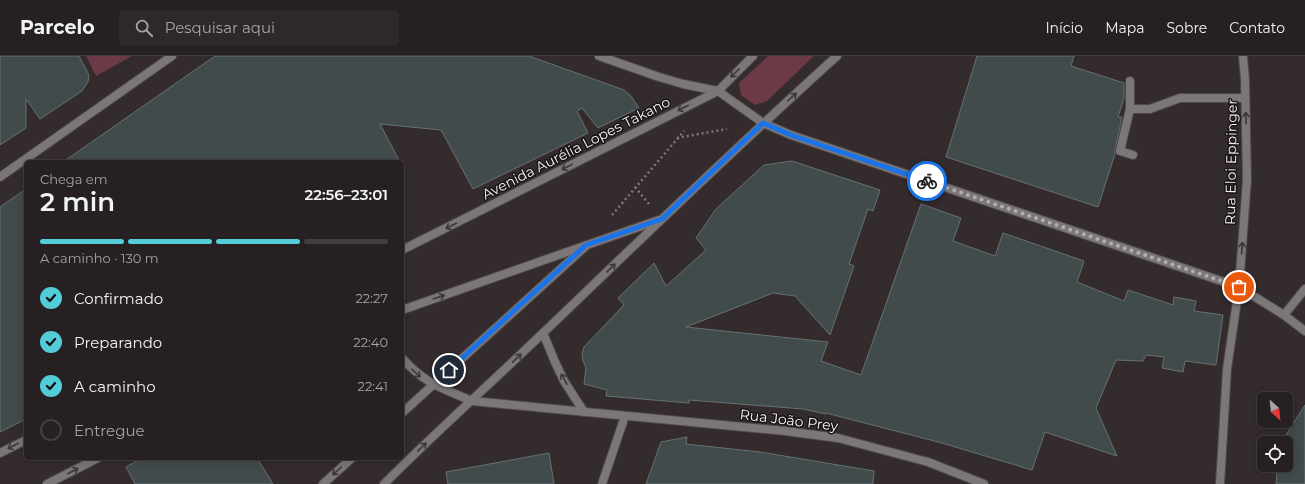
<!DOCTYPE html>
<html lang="pt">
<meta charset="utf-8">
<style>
:root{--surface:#272022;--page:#2f282a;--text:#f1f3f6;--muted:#a4a3a5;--line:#433e40;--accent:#52ccd6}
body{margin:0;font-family:Montserrat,sans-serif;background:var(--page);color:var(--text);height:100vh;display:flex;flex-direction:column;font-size:15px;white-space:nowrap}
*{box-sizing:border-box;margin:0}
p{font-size:13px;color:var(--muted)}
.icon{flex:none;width:22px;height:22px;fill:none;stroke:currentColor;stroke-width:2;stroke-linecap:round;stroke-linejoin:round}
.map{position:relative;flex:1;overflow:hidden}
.drawer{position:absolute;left:24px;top:104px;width:380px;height:300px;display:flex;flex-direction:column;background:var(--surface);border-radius:6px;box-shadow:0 2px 10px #0003,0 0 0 1px var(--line)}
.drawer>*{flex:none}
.needle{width:26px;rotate:153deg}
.tools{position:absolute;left:1257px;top:336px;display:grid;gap:8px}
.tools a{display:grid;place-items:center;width:36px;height:36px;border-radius:6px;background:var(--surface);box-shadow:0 2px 10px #0003,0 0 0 1px var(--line);font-size:20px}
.pin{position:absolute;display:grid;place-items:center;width:34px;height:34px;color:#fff;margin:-17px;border:2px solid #fff;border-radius:50%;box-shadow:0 1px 4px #0007}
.courier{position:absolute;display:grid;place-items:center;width:40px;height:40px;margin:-20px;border:3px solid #1a73e8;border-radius:50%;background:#fff;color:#222;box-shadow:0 1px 5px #0007}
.head em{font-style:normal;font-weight:600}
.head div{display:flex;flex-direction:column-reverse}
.head{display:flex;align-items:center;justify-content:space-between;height:68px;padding:0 16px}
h1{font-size:26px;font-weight:600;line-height:30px}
.bar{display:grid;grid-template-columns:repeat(4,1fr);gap:6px 4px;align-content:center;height:48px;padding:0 16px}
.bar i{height:5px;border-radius:3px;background:var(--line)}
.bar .active{background:var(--accent)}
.bar p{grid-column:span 4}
ol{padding:0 16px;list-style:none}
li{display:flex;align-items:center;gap:12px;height:44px}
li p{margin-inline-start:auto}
li .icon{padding:4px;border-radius:50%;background:var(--accent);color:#111;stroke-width:4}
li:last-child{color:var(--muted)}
li i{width:22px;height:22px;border:2px solid var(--line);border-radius:50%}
header{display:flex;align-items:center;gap:24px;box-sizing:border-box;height:56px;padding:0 20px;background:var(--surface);border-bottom:1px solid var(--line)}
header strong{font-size:19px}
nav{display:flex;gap:22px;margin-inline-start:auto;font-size:14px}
.search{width:280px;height:36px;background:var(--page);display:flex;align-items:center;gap:10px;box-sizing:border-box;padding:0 14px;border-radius:6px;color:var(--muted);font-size:15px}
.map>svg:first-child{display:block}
.green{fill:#6c3946}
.building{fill:#424b4c;stroke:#667172}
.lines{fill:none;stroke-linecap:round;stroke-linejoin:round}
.service-casing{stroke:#504749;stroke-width:10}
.minor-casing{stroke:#504749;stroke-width:10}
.tertiary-casing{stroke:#504749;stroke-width:10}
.path{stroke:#7f7778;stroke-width:2.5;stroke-dasharray:2 3;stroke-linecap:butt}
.service{stroke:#7b7777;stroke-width:8}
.minor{stroke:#7b7777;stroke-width:8}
.tertiary{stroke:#7b7777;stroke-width:8}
.oneway{stroke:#3b3738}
.done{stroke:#b4adae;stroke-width:4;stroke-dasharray:0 7.2}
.route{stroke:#1a73e8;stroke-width:5}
.labels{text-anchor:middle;stroke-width:3;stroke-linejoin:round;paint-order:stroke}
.street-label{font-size:14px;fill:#f9f3f4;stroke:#191516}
</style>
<header>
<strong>Parcelo</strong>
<div class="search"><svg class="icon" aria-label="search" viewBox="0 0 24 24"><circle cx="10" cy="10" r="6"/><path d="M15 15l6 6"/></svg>Pesquisar aqui</div>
<nav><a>Início</a><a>Mapa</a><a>Sobre</a><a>Contato</a></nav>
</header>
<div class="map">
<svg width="1305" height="428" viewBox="0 0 1305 428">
<rect width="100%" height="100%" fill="#342b2d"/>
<g class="green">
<polygon points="86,0 132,0 96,20"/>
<polygon points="768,0 814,0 767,45 755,49 741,39 739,27"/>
</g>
<g class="building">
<polygon points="0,0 79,0 89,19 88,26 82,35 40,63 26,43 26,72 0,89"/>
<polygon points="215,0 529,0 624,34 631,40 639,52 598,72 582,52 577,55 588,77 473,133 441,74 380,68 400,106 63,106"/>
<polygon points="977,0 1074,0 1071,10 1124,27 1124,42 1118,61 1122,61 1115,94 1115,98 1098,151 946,101"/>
<polygon points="792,105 880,134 873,155 868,153 849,208 854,210 830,279 795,240 773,237 686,271 828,286 821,305 861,319 921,148 961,162 953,185 995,200 1003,177 1084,205 1077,226 1124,245 1128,234 1173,249 1174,241 1196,245 1194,255 1223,259 1216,309 1185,305 1183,316 1162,312 1164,301 1146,299 1143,305 1116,304 1096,352 1117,400 1045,376 1032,414 942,387 826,357 826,358 803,353 689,344 689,347 606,340 607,334 584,328 586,312 583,305 582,298 584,291 624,249 618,242 654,207 666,230 706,194 696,182 716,153 764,109"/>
<polygon points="26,133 26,363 0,376 0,151"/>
<polygon points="1305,349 1305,428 1276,428 1277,417 1264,416 1268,409 1286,409 1286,387 1281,387"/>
<polygon points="687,381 686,388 760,396 874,415 873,428 646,428 661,386"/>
<polygon points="549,397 554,428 448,428 446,416"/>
<polygon points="142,402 257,402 273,428 135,428 126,411"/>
</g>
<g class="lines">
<g class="service-casing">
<g id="service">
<polyline points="1130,25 1130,53 1120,95 1133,99"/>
<polyline points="1130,53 1150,53 1180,42 1245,42"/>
<polyline points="1284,259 1305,233"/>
</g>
</g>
<g class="minor-casing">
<g id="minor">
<polyline points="599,0 659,21 683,28 718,35"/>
<polyline points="0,121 172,0"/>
<polyline points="402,194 718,35"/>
<polyline points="402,254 587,189"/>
<polyline points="543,277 555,306 564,325 584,356"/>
<path d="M 402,302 C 425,328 442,332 472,345 L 785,375 L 838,382 L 928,406 L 984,428"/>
<polyline points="0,397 26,384"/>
<polyline points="47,428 98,402"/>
<polyline points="602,428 625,360"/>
<polyline points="1220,428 1227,313 1239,231 1247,124 1245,24 1243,0"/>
</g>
</g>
<g class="tertiary-casing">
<g id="tertiary">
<polyline points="753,0 718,35 763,67 791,79 1239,231 1284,259 1305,275"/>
<polyline points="402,357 587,189 659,164"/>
<polyline points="323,428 352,402"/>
<path d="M 384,428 C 436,376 490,328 543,277 C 640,184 737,90 837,0"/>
</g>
</g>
<g class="path">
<polyline points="677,82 727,73"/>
<polyline points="635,131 649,148"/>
<polyline points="612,159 684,75"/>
</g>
<use href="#service" class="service"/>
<use href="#minor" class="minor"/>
<use href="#tertiary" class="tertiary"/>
</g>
<defs><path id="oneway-shaft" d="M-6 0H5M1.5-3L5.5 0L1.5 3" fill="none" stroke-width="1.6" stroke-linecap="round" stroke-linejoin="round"/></defs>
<g class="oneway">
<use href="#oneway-shaft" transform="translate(735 17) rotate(135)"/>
<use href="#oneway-shaft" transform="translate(792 41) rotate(-42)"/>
<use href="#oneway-shaft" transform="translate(683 52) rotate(153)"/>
<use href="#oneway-shaft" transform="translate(1246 62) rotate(-91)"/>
<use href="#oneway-shaft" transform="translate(567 111) rotate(153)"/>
<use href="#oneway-shaft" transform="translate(451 170) rotate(153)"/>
<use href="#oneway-shaft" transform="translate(1242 192) rotate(-86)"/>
<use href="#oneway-shaft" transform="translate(611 212) rotate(-44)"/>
<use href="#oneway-shaft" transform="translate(439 241) rotate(-19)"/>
<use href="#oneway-shaft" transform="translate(517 302) rotate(-44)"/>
<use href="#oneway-shaft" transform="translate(416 317) rotate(42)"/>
<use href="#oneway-shaft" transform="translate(564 323) rotate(-119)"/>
<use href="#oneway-shaft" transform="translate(13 390) rotate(153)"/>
<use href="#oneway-shaft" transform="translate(422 391) rotate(-44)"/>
<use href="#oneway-shaft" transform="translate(73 415) rotate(-27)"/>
<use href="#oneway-shaft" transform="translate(337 415) rotate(138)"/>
</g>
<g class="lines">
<polyline class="done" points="927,125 1239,231"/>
<polyline class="route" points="449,314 586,189 662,163 763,67 791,79 927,125"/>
</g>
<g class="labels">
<g class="street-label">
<text transform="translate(576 92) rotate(-27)" y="5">Avenida Aurélia Lopes Takano</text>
<text transform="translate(1231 106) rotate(-89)" y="5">Rua Eloi Eppinger</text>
<text transform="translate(789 364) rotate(7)" y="5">Rua João Prey</text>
</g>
</g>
</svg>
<div class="tools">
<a><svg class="needle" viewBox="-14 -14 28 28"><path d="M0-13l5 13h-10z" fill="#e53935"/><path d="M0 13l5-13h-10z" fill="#a4a3a5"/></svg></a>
<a><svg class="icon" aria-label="locate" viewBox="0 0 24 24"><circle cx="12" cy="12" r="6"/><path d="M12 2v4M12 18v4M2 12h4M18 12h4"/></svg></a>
</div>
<div class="pin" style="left:1239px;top:231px;background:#ea580c"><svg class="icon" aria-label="bag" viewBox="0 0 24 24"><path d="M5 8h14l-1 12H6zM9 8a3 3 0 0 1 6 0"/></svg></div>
<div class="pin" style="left:449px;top:314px;background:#1f2937"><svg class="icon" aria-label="home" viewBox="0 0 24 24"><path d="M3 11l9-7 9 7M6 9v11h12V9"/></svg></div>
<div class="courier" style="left:927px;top:125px"><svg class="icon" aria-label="bike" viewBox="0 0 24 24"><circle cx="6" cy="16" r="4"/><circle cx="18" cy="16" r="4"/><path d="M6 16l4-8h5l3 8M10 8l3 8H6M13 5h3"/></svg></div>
<section class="drawer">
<div class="head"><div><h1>2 min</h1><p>Chega em</p></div><em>22:56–23:01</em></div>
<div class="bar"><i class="active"></i><i class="active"></i><i class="active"></i><i></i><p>A caminho · 130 m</p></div>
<ol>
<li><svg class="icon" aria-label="check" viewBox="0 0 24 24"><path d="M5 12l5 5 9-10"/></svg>Confirmado<p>22:27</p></li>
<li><svg class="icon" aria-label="check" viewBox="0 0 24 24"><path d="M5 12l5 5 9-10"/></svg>Preparando<p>22:40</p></li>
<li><svg class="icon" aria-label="check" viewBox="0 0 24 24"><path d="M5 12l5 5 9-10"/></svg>A caminho<p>22:41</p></li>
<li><i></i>Entregue</li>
</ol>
</section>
</div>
